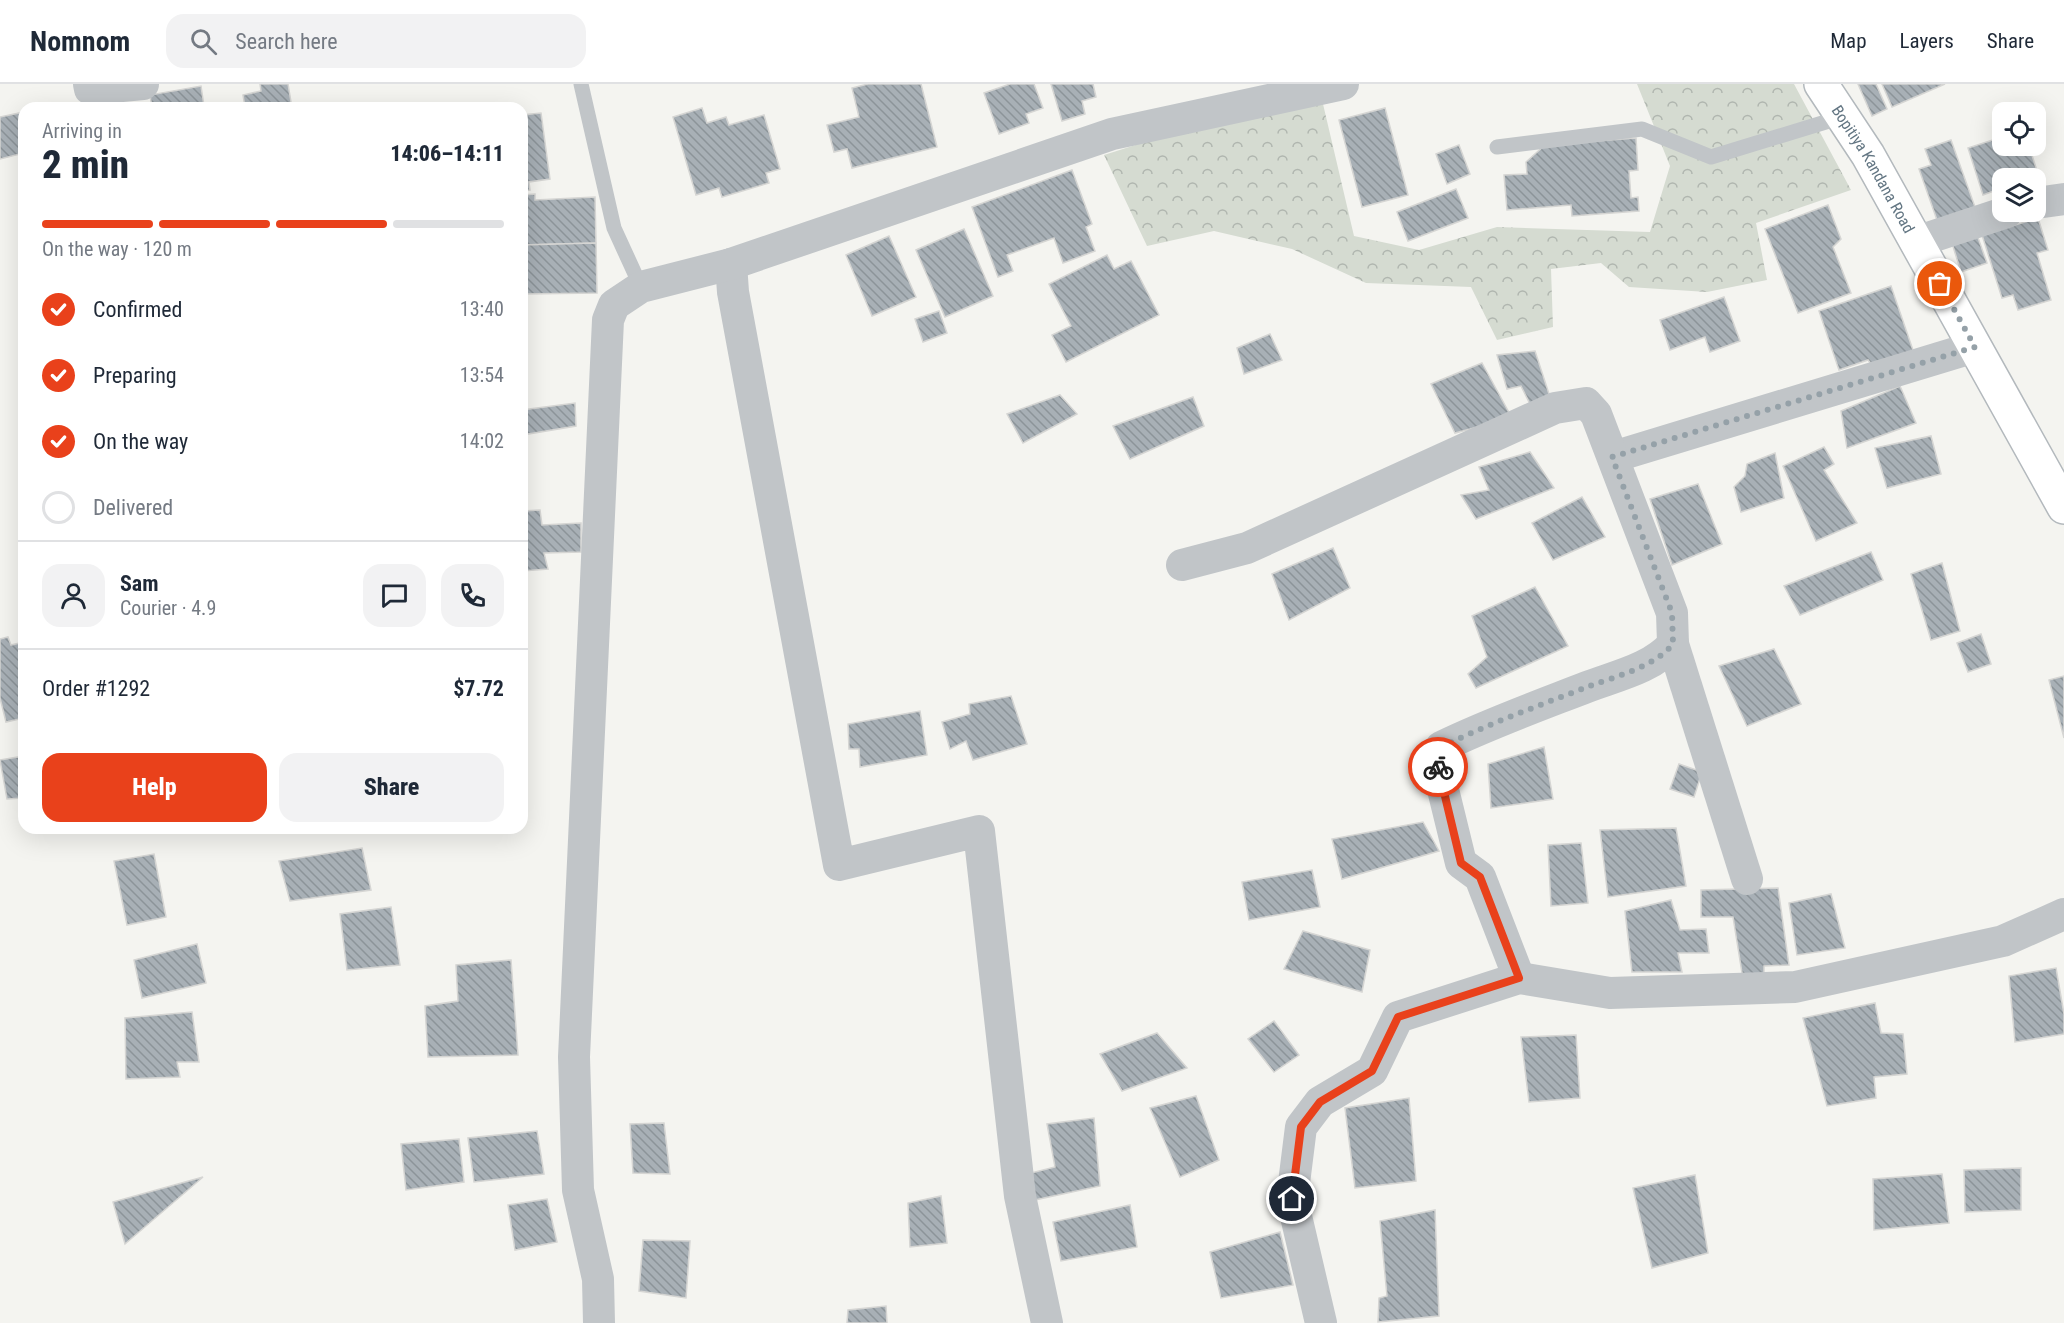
<!DOCTYPE html>
<meta charset="utf-8">
<style>
:root{--surface:#fff;--page:#f2f2f3;--text:#1f2937;--muted:#747a83;--line:#e0e1e3;--accent:#e9411b}
body{margin:0;font-family:"Roboto Condensed",sans-serif;background:var(--page);color:var(--text);height:100vh;display:flex;flex-direction:column;font-size:22px;white-space:nowrap}
*{box-sizing:border-box;margin:0}
p{font-size:20px;color:var(--muted)}
.icon{flex:none;width:33px;height:33px;fill:none;stroke:currentColor;stroke-width:2;stroke-linecap:round;stroke-linejoin:round}
.map{position:relative;flex:1;overflow:hidden}
.sheet{position:absolute;left:18px;top:18px;width:510px;height:732px;display:flex;flex-direction:column;background:var(--surface);border-radius:18px;box-shadow:0 6px 24px #0002}
.sheet>*{flex:none}
.tools{position:absolute;left:1992px;top:18px;display:grid;gap:12px}
.tools a{display:grid;place-items:center;width:54px;height:54px;border-radius:12px;background:var(--surface);box-shadow:0 6px 24px #0002;font-size:30px}
.pin{position:absolute;display:grid;place-items:center;width:51px;height:51px;color:#fff;margin:-26px;border:3px solid #fff;border-radius:50%;box-shadow:0 2px 6px #0007}
.courier{position:absolute;display:grid;place-items:center;width:60px;height:60px;margin:-30px;border:4px solid #e9411b;border-radius:50%;background:#fff;color:#222;box-shadow:0 2px 8px #0007}
.overview em{font-style:normal;font-weight:800}
.overview div{display:flex;flex-direction:column-reverse}
.overview{display:flex;align-items:center;justify-content:space-between;height:102px;padding:0 24px}
h1{font-size:39px;font-weight:800;line-height:45px}
.bar{display:grid;grid-template-columns:repeat(4,1fr);gap:9px 6px;align-content:center;height:72px;padding:0 24px}
.bar i{height:8px;border-radius:4px;background:var(--line)}
.bar .active{background:var(--accent)}
.bar p{grid-column:span 4}
.line{display:flex;align-items:center;gap:15px;padding:0 24px;border-top:2px solid var(--line)}
.line div{flex:1}
.round{display:grid;place-items:center;flex:none;width:63px;height:63px;border-radius:18px;background:var(--page)}
ol{padding:0 24px;list-style:none}
li{display:flex;align-items:center;gap:18px;height:66px}
li p{margin-inline-start:auto}
li .icon{padding:6px;border-radius:50%;background:var(--accent);color:#fff;stroke-width:4}
li:last-child{color:var(--muted)}
li i{width:33px;height:33px;border:3px solid var(--line);border-radius:50%}
.button{display:flex;gap:12px;margin-top:auto;padding:12px 24px}
.button a{flex:1;height:69px;border-radius:18px;background:var(--accent);color:#fff;font-size:24px;font-weight:800;line-height:69px;text-align:center}
.button a+a{background:var(--page);color:var(--text)}
header{display:flex;align-items:center;gap:36px;box-sizing:border-box;height:84px;padding:0 30px;background:var(--surface);border-bottom:2px solid var(--line)}
header strong{font-size:28px}
nav{display:flex;gap:33px;margin-inline-start:auto;font-size:21px}
.search{width:420px;height:54px;background:var(--page);display:flex;align-items:center;gap:15px;box-sizing:border-box;padding:0 21px;border-radius:18px;color:var(--muted);font-size:22px}
.map>svg:first-child{display:block}
.forest{fill:url(#forest-crowns)}
.building{fill:url(#building-back-hatch);stroke:#d5d5d3;stroke-width:1.5}
.lines{fill:none;stroke-linecap:round;stroke-linejoin:round}
.secondary-casing{stroke:#b3b9bd;stroke-width:36}
.service{stroke:#c1c5c8;stroke-width:15}
.minor{stroke:#c1c5c8;stroke-width:32}
.secondary{stroke:#fff;stroke-width:33}
.done{stroke:#95a1a8;stroke-width:6;stroke-dasharray:0 10.8}
.route{stroke:#e9411b;stroke-width:8}
.labels{text-anchor:middle;stroke-width:6;stroke-linejoin:round;paint-order:stroke}
.street-label{font-size:16px;fill:#627582;stroke:#fff}
</style>
<header>
<strong>Nomnom</strong>
<div class="search"><svg class="icon" aria-label="search" viewBox="0 0 24 24"><circle cx="10" cy="10" r="6"/><path d="M15 15l6 6"/></svg>Search here</div>
<nav><a>Map</a><a>Layers</a><a>Share</a></nav>
</header>
<div class="map">
<svg width="2064" height="1239" viewBox="0 0 2064 1239">
<defs>
<pattern id="forest-crowns" width="20" height="18" patternUnits="userSpaceOnUse" patternTransform="scale(1.5)"><rect width="20" height="18" fill="#d5dbd1"/><path d="M2 6a3 3 0 1 1 6 0M12 15a3 3 0 1 1 6 0" fill="none" stroke="#b0b6af"/></pattern>
<pattern id="building-back-hatch" width="6" height="6" patternUnits="userSpaceOnUse" patternTransform="scale(1.5)"><rect width="6" height="6" fill="#a8b0b6"/><path d="M-1 5l2 2M0 0l6 6M5-1l2 2" fill="none" stroke="#8c9499"/></pattern>
</defs>
<rect width="100%" height="100%" fill="#f4f4f0"/>
<polygon class="forest" points="1637,0 1794,0 1851,106 1756,139 1767,196 1707,208 1629,203 1601,179 1551,185 1553,243 1497,256 1471,203 1366,199 1292,165 1214,147 1147,162 1104,71 1189,44 1323,20 1354,152 1419,166 1497,143 1650,148 1670,82"/>
<g class="building">
<polygon points="260,0 288,0 292,24 242,24 245,23 243,11 261,7"/>
<polygon points="868,0 921,0 937,63 852,84 847,65 834,68 827,41 859,33 852,4"/>
<polygon points="1010,0 1034,0 1043,24 1026,30 1029,39 999,50 984,9"/>
<polygon points="1051,0 1093,0 1096,13 1082,17 1085,30 1062,37"/>
<polygon points="1858,0 1876,0 1887,25 1872,32"/>
<polygon points="1882,0 1945,0 1892,23"/>
<polygon points="201,2 204,22 215,21 216,24 152,24 150,11"/>
<polygon points="702,24 707,39 726,33 729,41 764,31 780,85 766,89 769,99 722,113 719,104 696,111 673,33"/>
<polygon points="1385,24 1408,111 1362,123 1339,36"/>
<polygon points="24,28 24,69 0,75 0,33"/>
<polygon points="541,29 550,95 529,98 530,106 522,107 522,31"/>
<polygon points="2002,53 2002,62 2029,62 2039,93 2002,94 2002,104 1983,111 1968,64"/>
<polygon points="1636,54 1638,86 1629,87 1631,114 1638,113 1639,127 1572,132 1571,121 1507,126 1504,91 1527,90 1526,78 1545,61"/>
<polygon points="1951,56 1975,123 1937,136 1919,85 1931,81 1925,65"/>
<polygon points="1459,61 1470,90 1447,100 1436,70"/>
<polygon points="1072,86 1092,140 1086,143 1095,167 1063,179 1054,154 1007,171 1013,187 998,193 972,123"/>
<polygon points="1456,105 1468,134 1408,157 1397,128"/>
<polygon points="535,110 535,116 595,113 596,159 522,161 522,111"/>
<polygon points="1828,121 1841,155 1833,163 1851,209 1798,229 1765,145"/>
<polygon points="2038,134 2048,166 2037,169 2051,216 2018,226 2013,211 2002,214 1982,151"/>
<polygon points="964,145 993,212 945,233 916,166"/>
<polygon points="1976,148 1987,179 1961,188 1951,156"/>
<polygon points="889,152 916,213 872,232 846,171"/>
<polygon points="596,159 597,209 522,210 522,161"/>
<polygon points="1107,171 1114,185 1131,177 1159,231 1066,278 1052,251 1071,242 1049,200"/>
<polygon points="1891,202 1915,272 1875,285 1868,276 1839,286 1819,227"/>
<polygon points="1724,213 1740,257 1710,268 1705,253 1670,266 1660,236"/>
<polygon points="939,227 947,249 923,258 915,235"/>
<polygon points="1270,250 1282,276 1244,290 1237,264"/>
<polygon points="1535,267 1551,316 1531,322 1521,302 1507,305 1497,271"/>
<polygon points="1482,279 1512,334 1455,349 1431,300"/>
<polygon points="1900,302 1916,339 1847,364 1841,327"/>
<polygon points="1060,311 1077,330 1023,359 1007,330"/>
<polygon points="1193,313 1204,342 1130,375 1113,342"/>
<polygon points="575,319 576,342 522,351 522,326"/>
<polygon points="1931,352 1941,390 1887,404 1875,364"/>
<polygon points="1824,363 1834,380 1824,386 1857,439 1816,457 1783,382"/>
<polygon points="1530,368 1554,404 1476,435 1461,411 1489,406 1479,383"/>
<polygon points="1775,369 1784,414 1741,428 1734,403 1745,392 1747,380"/>
<polygon points="1698,400 1722,460 1672,481 1650,415"/>
<polygon points="1582,413 1605,453 1553,476 1532,439"/>
<polygon points="540,426 542,441 581,439 581,468 544,469 548,485 522,487 522,427"/>
<polygon points="1333,464 1350,504 1289,536 1272,490"/>
<polygon points="1871,468 1883,496 1800,531 1784,502"/>
<polygon points="1942,479 1960,547 1931,556 1911,490"/>
<polygon points="1535,503 1568,562 1476,604 1468,590 1487,573 1472,532"/>
<polygon points="1981,550 1991,580 1968,588 1957,559"/>
<polygon points="8,553 11,561 24,558 24,634 6,638 0,614 0,555"/>
<polygon points="1774,565 1801,620 1747,642 1719,582"/>
<polygon points="2064,592 2064,654 2049,596"/>
<polygon points="1011,612 1027,660 973,676 966,657 950,665 942,638 970,630 969,620"/>
<polygon points="920,627 927,671 860,683 859,665 849,665 848,640"/>
<polygon points="1544,663 1553,715 1491,724 1488,680"/>
<polygon points="24,672 24,714 7,715 0,676"/>
<polygon points="1679,680 1702,688 1694,713 1670,705"/>
<polygon points="1423,738 1439,767 1342,795 1332,755"/>
<polygon points="1676,744 1686,802 1608,813 1600,746"/>
<polygon points="1581,759 1588,819 1551,822 1548,761"/>
<polygon points="362,764 371,806 290,817 279,777"/>
<polygon points="154,770 166,833 127,841 114,777"/>
<polygon points="1312,786 1320,823 1249,836 1242,798"/>
<polygon points="1778,804 1789,881 1764,882 1764,895 1743,895 1733,833 1701,833 1701,806"/>
<polygon points="1831,810 1845,864 1797,871 1789,819"/>
<polygon points="1671,816 1680,846 1706,845 1709,869 1678,869 1682,888 1632,888 1625,827"/>
<polygon points="391,823 400,881 347,886 340,830"/>
<polygon points="1303,847 1370,866 1362,908 1284,885"/>
<polygon points="197,860 206,899 142,914 134,876"/>
<polygon points="511,876 518,971 428,973 425,922 458,917 456,881"/>
<polygon points="2056,884 2064,930 2064,950 2015,958 2009,892"/>
<polygon points="1875,919 1881,949 1903,950 1907,990 1874,993 1876,1014 1827,1022 1803,934"/>
<polygon points="192,928 199,978 177,978 180,993 126,995 125,934"/>
<polygon points="1274,937 1299,971 1274,988 1248,955"/>
<polygon points="1157,949 1187,984 1122,1007 1100,970"/>
<polygon points="1576,951 1580,1014 1529,1018 1521,953"/>
<polygon points="1196,1012 1219,1076 1180,1093 1150,1024"/>
<polygon points="1409,1014 1416,1097 1355,1104 1345,1024"/>
<polygon points="1094,1034 1100,1102 1030,1117 1027,1090 1055,1083 1047,1040"/>
<polygon points="664,1039 670,1090 633,1089 630,1040"/>
<polygon points="537,1047 544,1090 474,1098 468,1054"/>
<polygon points="459,1055 464,1098 406,1106 401,1060"/>
<polygon points="2021,1084 2021,1126 1965,1128 1964,1086"/>
<polygon points="1942,1090 1949,1139 1874,1146 1873,1095"/>
<polygon points="1695,1091 1708,1169 1652,1184 1633,1104"/>
<polygon points="203,1093 125,1160 113,1118"/>
<polygon points="941,1112 947,1159 910,1163 908,1119"/>
<polygon points="547,1115 557,1158 515,1166 508,1121"/>
<polygon points="1130,1121 1137,1163 1061,1177 1053,1138"/>
<polygon points="1435,1126 1439,1232 1378,1238 1379,1214 1387,1212 1380,1137"/>
<polygon points="1280,1148 1293,1201 1221,1214 1210,1168"/>
<polygon points="643,1156 690,1157 686,1214 639,1207"/>
<polygon points="886,1222 887,1239 847,1239 848,1226"/>
</g>
<g class="lines">
<g class="secondary-casing">
<g id="secondary">
<path id="s1" d="M 1821,0 L 1868,71 L 2064,423"/>
</g>
</g>
<g class="service">
<polyline points="581,0 614,144 641,203"/>
<polyline points="1497,63 1642,45 1711,73 1842,33"/>
</g>
<g class="minor">
<polyline points="89,0 90,5 143,0"/>
<polyline points="2036,119 2064,115"/>
<polyline points="1916,158 2007,128"/>
<polyline points="731,180 733,208 839,781 979,747 1020,1112 1047,1239"/>
<polyline points="1613,373 1975,263"/>
<path d="M 1182,481 L 1247,464 L 1555,324 L 1586,319 L 1596,330 L 1672,529 L 1673,560 C 1653,584 1616,592 1587,603 C 1538,622 1488,640 1441,663 L 1436,677 L 1461,779 L 1480,793 L 1519,894"/>
<polyline points="1673,560 1747,795"/>
<polyline points="599,1239 598,1195 578,1106 574,973 608,236 614,221 641,203 731,180 1112,50 1343,0"/>
<polyline points="1321,1239 1292,1115 1301,1043 1320,1018 1372,987 1398,933 1519,894 1610,909 1795,903 2003,857 2064,830"/>
</g>
<use href="#secondary" class="secondary"/>
</g>
<g class="lines">
<path class="done" d="M 1438,683 L 1436,677 L 1441,663 C 1488,640 1538,622 1587,603 C 1616,592 1653,584 1673,560 L 1672,529 L 1612,373 L 1975,263 L 1940,200"/>
<polyline class="route" points="1292,1115 1301,1043 1320,1018 1372,987 1398,933 1519,894 1480,793 1461,779 1438,683"/>
</g>
<g class="labels">
<g class="street-label">
<text dy="6" stroke="none"><textPath href="#s1" startOffset="100">Bopitiya Kandana Road</textPath></text>
</g>
</g>
</svg>
<div class="tools">
<a><svg class="icon" aria-label="locate" viewBox="0 0 24 24"><circle cx="12" cy="12" r="6"/><path d="M12 2v4M12 18v4M2 12h4M18 12h4"/></svg></a>
<a><svg class="icon" aria-label="layers" viewBox="0 0 24 24"><path d="M12 4l9 5-9 5-9-5zM3 14l9 5 9-5"/></svg></a>
</div>
<div class="pin" style="left:1940px;top:200px;background:#ea580c"><svg class="icon" aria-label="bag" viewBox="0 0 24 24"><path d="M5 8h14l-1 12H6zM9 8a3 3 0 0 1 6 0"/></svg></div>
<div class="pin" style="left:1292px;top:1115px;background:#1f2937"><svg class="icon" aria-label="home" viewBox="0 0 24 24"><path d="M3 11l9-7 9 7M6 9v11h12V9"/></svg></div>
<div class="courier" style="left:1438px;top:683px"><svg class="icon" aria-label="bike" viewBox="0 0 24 24"><circle cx="6" cy="16" r="4"/><circle cx="18" cy="16" r="4"/><path d="M6 16l4-8h5l3 8M10 8l3 8H6M13 5h3"/></svg></div>
<section class="sheet">
<div class="overview"><div><h1>2 min</h1><p>Arriving in</p></div><em>14:06–14:11</em></div>
<div class="bar"><i class="active"></i><i class="active"></i><i class="active"></i><i></i><p>On the way · 120 m</p></div>
<ol>
<li><svg class="icon" aria-label="check" viewBox="0 0 24 24"><path d="M5 12l5 5 9-10"/></svg>Confirmed<p>13:40</p></li>
<li><svg class="icon" aria-label="check" viewBox="0 0 24 24"><path d="M5 12l5 5 9-10"/></svg>Preparing<p>13:54</p></li>
<li><svg class="icon" aria-label="check" viewBox="0 0 24 24"><path d="M5 12l5 5 9-10"/></svg>On the way<p>14:02</p></li>
<li><i></i>Delivered</li>
</ol>
<div class="line" style="height:108px"><a class="round"><svg class="icon" aria-label="person" viewBox="0 0 24 24"><circle cx="12" cy="8" r="4"/><path d="M4 21q1-7 8-7t8 7"/></svg></a><div><b>Sam</b><p>Courier · 4.9</p></div><a class="round"><svg class="icon" aria-label="chat" viewBox="0 0 24 24"><path d="M4 5h16v11H9l-5 4z"/></svg></a><a class="round"><svg class="icon" aria-label="phone" viewBox="0 0 24 24"><path d="M5 4h4l2 5-3 2q2 4 5 5l2-3 5 2v4C11 20 4 13 5 4z"/></svg></a></div>
<div class="line" style="height:78px"><div>Order #1292</div><b>$7.72</b></div>
<div class="button"><a>Help</a><a>Share</a></div>
</section>
</div>
